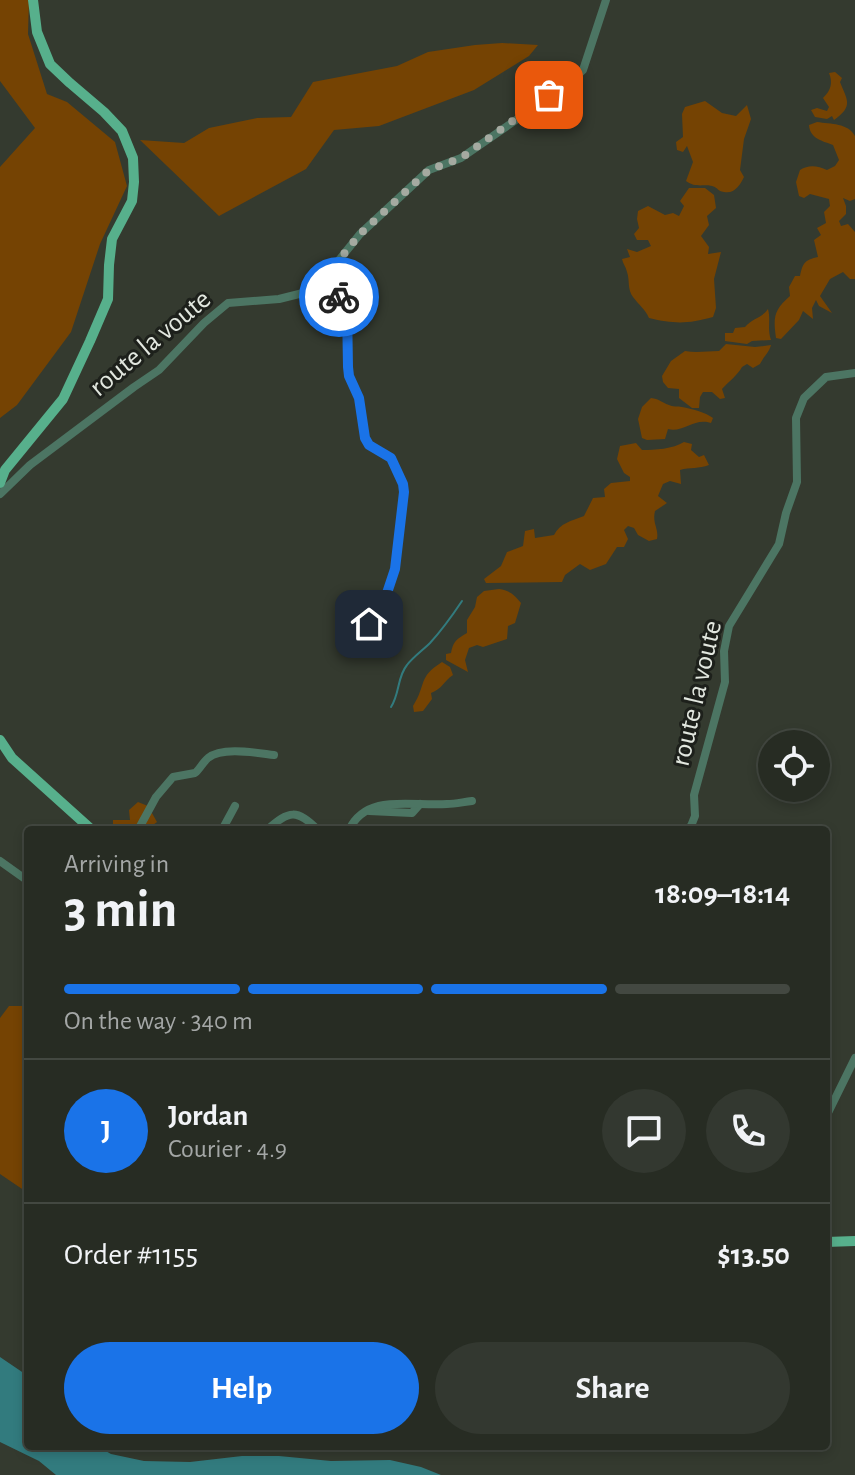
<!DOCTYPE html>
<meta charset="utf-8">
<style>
:root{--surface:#272c23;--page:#333830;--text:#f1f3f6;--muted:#a4a7a6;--line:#434841;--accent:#1a73e8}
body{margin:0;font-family:"Alegreya Sans",sans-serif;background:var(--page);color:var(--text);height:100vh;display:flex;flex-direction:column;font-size:30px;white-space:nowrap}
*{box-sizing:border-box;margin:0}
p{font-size:26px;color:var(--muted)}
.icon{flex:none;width:44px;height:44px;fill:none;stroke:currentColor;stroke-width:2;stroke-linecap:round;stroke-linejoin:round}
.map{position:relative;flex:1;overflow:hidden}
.sheet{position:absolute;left:24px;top:826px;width:806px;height:624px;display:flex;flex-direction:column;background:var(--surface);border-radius:8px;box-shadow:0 4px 12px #0003,0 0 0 2px var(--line)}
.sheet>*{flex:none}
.tools{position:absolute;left:758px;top:730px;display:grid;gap:16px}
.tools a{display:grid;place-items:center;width:72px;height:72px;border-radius:50%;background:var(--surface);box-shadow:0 4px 12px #0003,0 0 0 2px var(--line);font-size:40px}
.pin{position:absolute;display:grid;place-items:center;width:68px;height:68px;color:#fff;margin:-34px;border-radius:16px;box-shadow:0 4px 12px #0006}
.courier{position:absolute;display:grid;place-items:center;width:80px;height:80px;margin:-40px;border:6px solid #1a73e8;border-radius:50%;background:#fff;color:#222;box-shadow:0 2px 10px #0007}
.summary em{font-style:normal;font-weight:700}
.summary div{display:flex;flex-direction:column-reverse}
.summary{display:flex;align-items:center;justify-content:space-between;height:136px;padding:0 40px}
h1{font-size:52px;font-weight:700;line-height:60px}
.bar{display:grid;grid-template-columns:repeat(4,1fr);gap:12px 8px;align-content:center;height:96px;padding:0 40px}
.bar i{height:10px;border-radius:6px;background:var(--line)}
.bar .on{background:var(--accent)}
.bar p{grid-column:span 4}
.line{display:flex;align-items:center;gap:20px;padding:0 40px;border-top:2px solid var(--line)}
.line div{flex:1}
.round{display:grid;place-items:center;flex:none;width:84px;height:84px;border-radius:42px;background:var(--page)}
.action{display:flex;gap:16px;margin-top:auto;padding:16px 40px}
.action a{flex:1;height:92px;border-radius:48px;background:var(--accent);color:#fff;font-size:32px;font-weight:700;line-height:92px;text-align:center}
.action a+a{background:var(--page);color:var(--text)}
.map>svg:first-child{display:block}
.green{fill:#754303}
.water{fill:#327b7e}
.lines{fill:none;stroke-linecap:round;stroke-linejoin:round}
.stream{stroke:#327b7e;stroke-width:2}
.minor{stroke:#4c7563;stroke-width:8}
.major{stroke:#57b08c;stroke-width:10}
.done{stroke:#a5aaa1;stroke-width:8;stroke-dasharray:0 14.4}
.route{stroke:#1a73e8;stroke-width:10}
.labels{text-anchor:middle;stroke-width:6;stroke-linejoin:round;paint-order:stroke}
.street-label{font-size:28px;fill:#e2e7df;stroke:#1d201b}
</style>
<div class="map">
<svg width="855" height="1475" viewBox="0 0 855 1475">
<rect width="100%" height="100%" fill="#343a2f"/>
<g class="green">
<polygon points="0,0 29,0 28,34 47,94 67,102 115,142 127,186 100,244 71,332 17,405 0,418 0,167 35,128 0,81"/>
<polygon points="502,43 538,45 529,56 474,90 379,126 334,130 306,169 219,216 140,140 184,143 209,128 257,118 291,117 313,82 397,66 428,52 475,45"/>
<path d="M 835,72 L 842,78 L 840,82 C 847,100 854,106 834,120 L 832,116 L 827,119 L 815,117 L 811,110 L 817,108 L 827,111 L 829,107 L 823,98 C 831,90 833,83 829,73 Z"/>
<path d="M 705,101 L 722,113 L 736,116 L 747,105 L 751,119 L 744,139 L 740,170 L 744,177 C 740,185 735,194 724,192 C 717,191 719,188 712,186 C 702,184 695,188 686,181 L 693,162 L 687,146 L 683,152 L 677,150 L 676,142 L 683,137 L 682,114 L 685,107 Z"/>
<path d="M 817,122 C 831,124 848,123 855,136 L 855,199 L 850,201 L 843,198 L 846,206 L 846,214 L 839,221 L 841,226 L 848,224 L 855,232 L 855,279 L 850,279 L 843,272 L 830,279 L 820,296 L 832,313 L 819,306 L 816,300 L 812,308 L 813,319 L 803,311 L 799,320 L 781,339 L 776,338 C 773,317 774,310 790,296 L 789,287 L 795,276 L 800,276 C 803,262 805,260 818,257 L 814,240 L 821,235 L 817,228 L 826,223 L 824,212 L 830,206 L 829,199 L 810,194 L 804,198 L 799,196 L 796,182 L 800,170 C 809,164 818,166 827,170 L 835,166 L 839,160 L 833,145 C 823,141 810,139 809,125 Z"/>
<path d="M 689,188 L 705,188 L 714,195 L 716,208 L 707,216 L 709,225 L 701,236 L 709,247 L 708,254 L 721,252 L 714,279 L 716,308 L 713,317 C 688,324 674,324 649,318 C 645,309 639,305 633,297 C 627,289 630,280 627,272 C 626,267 623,264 622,259 L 630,257 L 627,249 L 637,252 L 651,246 L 648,240 L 637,240 L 634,234 L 639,228 L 637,219 L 638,211 L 648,206 L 665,215 L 673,213 L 679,216 L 684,206 L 680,201 Z"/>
<path d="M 768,309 C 771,320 767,329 771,340 L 752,341 L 747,344 L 725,341 L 725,333 L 733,333 L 735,328 L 745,327 C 753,318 762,318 768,309 Z"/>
<path d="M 726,344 L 755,347 L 771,345 C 769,353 763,357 760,364 L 753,368 L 747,364 L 742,367 C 737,376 729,381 722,389 L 725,398 L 720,399 L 712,392 L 703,392 L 700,397 L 699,408 L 692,408 L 679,398 L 679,389 L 668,388 L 663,382 L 662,376 L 671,361 L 685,351 C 697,353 707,351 719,351 Z"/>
<path d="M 651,398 C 659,399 661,402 669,405 C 672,407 678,406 682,407 C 692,409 705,412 713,418 L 711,423 C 695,417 683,433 668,429 L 665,439 L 647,440 L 642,438 L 638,419 L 642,407 Z"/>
<path d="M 684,442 L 692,444 L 691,450 L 699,457 L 704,455 L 709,465 C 699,469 690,467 680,470 L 681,484 L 670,481 L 663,484 L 658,496 L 667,503 L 655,511 C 652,524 659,528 657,539 L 649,541 L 638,535 L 634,528 L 628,526 L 624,530 L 628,539 L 624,547 L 617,547 L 606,564 L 590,570 L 580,564 L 565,575 L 562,582 L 486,583 L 484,579 L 501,566 L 507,552 L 523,546 L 525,531 L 534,529 L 535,538 L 554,535 C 560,523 571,521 584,516 L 593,498 L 605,497 L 604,489 L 611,483 L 630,481 L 630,477 L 624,473 L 617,459 L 620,446 L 636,443 L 642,450 C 655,450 673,449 684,442 Z"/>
<path d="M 499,589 C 509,590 515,595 521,603 L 515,623 L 508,626 L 507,639 L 483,647 L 477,645 L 469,648 L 465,660 L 468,672 L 446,660 L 446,654 L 451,653 C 453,641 457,639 467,633 L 467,620 L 475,607 L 477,597 L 484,591 Z"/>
<path d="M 442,662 L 450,667 L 453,675 C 444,681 442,689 431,693 L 432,699 L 423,711 L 414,712 L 413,706 C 427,684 417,678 442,662 Z"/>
<polygon points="138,802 148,806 157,822 149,828 148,830 106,830 113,826 113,820 130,820 129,810"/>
<polygon points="9,1006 28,1006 28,1193 0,1174 0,1018"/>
</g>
<polygon class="water" points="0,1357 28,1376 28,1446 97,1446 111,1454 144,1461 190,1462 242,1456 279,1456 331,1461 390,1460 421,1467 441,1475 56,1475 39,1461 0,1442"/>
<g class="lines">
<path class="stream" d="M 391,707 C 400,693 397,677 407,665 C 413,657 423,650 430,643 C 442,630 452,616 462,601"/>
<g class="minor">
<polyline points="323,280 347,308 348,367 349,376 359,398 365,438 369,445 391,458 403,484 404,492 395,569 384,602 369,624"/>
<polyline points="0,494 30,465 134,387 159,370 204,323 228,303 279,299 303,293 323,280 360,234 429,170 461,158 568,84 583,70 606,0"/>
<polyline points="369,811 412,813 420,804"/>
<path d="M 138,830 L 156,797 L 173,777 L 195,773 C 200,769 203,762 208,758 C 222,746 257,753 274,755"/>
<polyline points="222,830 235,806"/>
<path d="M 267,830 C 289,810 297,809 318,830"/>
<path d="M 349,830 C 367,792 413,807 447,804 C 455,804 463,802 472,801"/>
<polyline points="685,830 691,826 695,816 694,795 725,682 724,651 729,626 779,544 786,513 797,482 796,418 804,398 826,377 855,373"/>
<polyline points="0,861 28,881"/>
<polyline points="826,1117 855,1058"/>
</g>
<g class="major">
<polyline points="0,483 5,470 63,399 90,341 108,299 109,265 112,239 132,201 134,182 133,158 122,131 104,112 70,83 50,64 37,32 33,0"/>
<polyline points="0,740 12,758 92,830"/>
<polyline points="826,1242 855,1241"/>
</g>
</g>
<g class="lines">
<polyline class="done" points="339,297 323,280 360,234 429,170 461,158 549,95"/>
<polyline class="route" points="339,297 347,308 348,367 349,376 359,398 365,438 369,445 391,458 403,484 404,492 395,569 384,602 369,624"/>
</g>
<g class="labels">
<g class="street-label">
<text transform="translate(149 342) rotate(-40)" y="10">route la voute</text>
<text transform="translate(695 693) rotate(-77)" y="10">route la voute</text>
</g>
</g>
</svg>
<div class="tools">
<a><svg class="icon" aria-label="locate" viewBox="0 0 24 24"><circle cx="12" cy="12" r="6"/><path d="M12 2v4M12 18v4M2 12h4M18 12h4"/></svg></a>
</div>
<div class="pin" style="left:549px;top:95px;background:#ea580c"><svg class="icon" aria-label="bag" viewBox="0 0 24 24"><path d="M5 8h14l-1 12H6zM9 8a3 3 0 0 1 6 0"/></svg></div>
<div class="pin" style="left:369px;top:624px;background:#1f2937"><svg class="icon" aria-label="home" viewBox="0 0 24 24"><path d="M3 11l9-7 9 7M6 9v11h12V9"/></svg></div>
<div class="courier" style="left:339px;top:297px"><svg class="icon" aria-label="bike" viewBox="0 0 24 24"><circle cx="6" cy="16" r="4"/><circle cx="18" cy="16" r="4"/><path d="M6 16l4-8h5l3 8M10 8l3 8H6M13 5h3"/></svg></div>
<section class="sheet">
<div class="summary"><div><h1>3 min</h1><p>Arriving in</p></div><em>18:09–18:14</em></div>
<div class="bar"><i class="on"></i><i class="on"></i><i class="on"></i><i></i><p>On the way · 340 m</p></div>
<div class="line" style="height:144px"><b class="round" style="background:var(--accent);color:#fff">J</b><div><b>Jordan</b><p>Courier · 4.9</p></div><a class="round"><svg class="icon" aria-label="chat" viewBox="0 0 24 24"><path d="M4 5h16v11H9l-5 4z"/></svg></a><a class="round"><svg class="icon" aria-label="phone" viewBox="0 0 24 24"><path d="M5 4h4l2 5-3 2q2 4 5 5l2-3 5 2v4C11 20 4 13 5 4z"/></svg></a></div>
<div class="line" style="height:104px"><div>Order #1155</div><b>$13.50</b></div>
<div class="action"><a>Help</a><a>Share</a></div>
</section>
</div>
